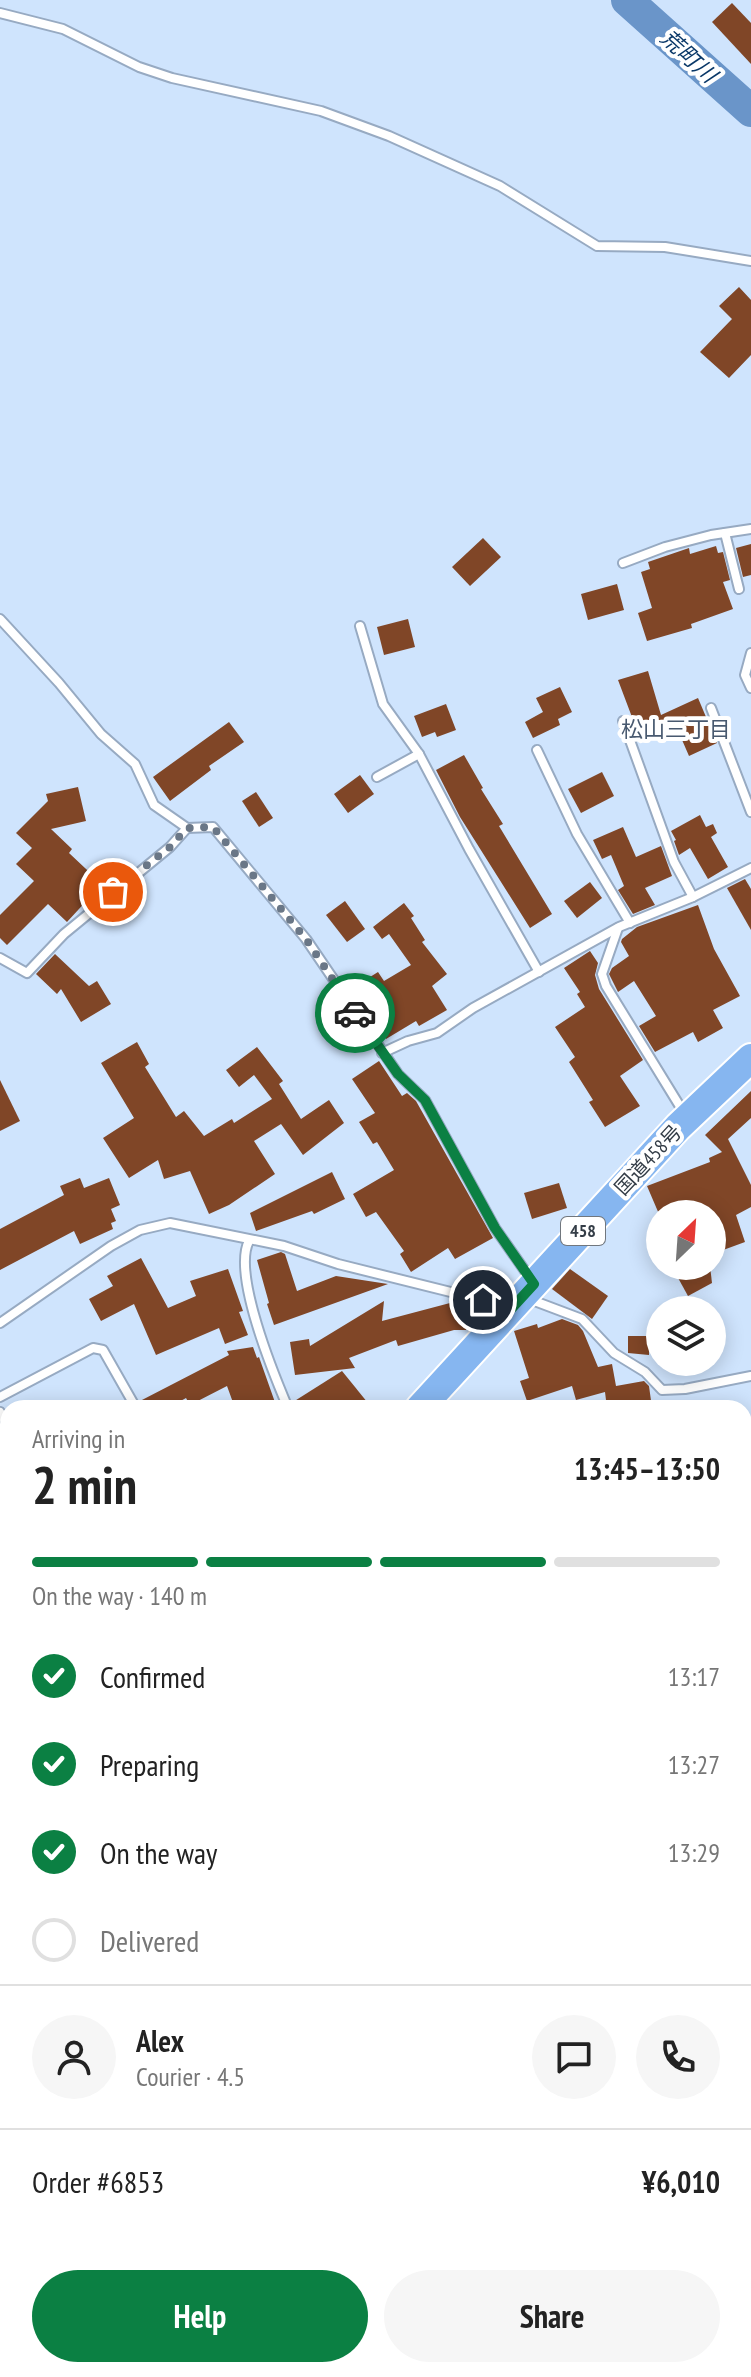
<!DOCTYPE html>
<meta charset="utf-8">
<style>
:root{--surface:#fff;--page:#f6f6f6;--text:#222;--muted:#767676;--line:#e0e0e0;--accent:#0b8043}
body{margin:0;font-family:"PT Sans Narrow","Noto Sans JP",sans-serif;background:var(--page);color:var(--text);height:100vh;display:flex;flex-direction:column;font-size:30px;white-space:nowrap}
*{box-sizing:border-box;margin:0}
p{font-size:26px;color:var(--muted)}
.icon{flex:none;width:44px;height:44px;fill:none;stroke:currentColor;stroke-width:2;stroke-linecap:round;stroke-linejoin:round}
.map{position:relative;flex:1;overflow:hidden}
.details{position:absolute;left:0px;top:1400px;width:752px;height:978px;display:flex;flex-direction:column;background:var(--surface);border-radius:24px 24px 0 0;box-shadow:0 4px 20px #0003}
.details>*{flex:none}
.needle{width:52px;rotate:25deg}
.fabs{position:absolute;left:646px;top:1200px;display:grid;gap:16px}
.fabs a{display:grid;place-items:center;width:80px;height:80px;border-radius:50%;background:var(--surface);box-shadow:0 4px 20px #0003;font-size:40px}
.pin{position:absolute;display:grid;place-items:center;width:68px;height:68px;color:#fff;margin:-34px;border:4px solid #fff;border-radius:50%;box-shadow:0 2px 8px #0007}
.courier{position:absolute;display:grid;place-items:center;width:80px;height:80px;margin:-40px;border:6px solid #0b8043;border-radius:50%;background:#fff;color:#222;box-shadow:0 2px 10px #0007}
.overview em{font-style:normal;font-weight:700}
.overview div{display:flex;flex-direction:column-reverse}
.overview{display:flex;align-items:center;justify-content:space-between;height:136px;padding:0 32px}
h1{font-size:52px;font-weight:700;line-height:60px}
.bar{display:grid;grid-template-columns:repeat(4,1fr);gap:12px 8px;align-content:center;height:96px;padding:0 32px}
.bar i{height:10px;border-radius:6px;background:var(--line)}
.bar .current{background:var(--accent)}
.bar p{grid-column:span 4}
.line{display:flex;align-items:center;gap:20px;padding:0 32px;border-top:2px solid var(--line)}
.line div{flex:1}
.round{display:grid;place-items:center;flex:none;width:84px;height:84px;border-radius:42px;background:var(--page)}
ol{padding:0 32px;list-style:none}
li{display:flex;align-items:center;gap:24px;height:88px}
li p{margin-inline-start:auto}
li .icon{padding:8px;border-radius:50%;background:var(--accent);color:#fff;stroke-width:4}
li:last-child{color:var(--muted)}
li i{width:44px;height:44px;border:4px solid var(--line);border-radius:50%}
.action{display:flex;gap:16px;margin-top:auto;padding:16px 32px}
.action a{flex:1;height:92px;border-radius:48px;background:var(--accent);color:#fff;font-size:32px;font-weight:700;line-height:92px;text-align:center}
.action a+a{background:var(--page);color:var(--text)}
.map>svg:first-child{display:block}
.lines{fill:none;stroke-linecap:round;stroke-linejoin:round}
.river{stroke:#6a95c9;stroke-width:32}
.building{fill:#804627}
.service-casing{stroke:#97aac2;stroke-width:12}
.trunk-casing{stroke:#fff;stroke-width:32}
.service{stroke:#fff;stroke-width:8}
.trunk{stroke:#86b6f0;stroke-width:28}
.done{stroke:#6a7787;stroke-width:8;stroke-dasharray:0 14.4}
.route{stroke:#0b8043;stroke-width:10}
.labels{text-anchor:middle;stroke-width:8;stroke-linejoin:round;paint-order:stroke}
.shield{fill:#fff;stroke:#71777e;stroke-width:2}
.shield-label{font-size:18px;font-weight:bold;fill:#343d47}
.street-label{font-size:20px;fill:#343d47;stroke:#fff}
.water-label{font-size:22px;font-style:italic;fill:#0a3868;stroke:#fff}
.neighbourhood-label{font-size:22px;fill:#48596f;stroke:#fff}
</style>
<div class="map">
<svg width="751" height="2377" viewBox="0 0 751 2377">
<rect width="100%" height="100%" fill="#cfe4fd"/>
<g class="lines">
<polyline class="river" points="627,0 751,111"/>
</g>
<g class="building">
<polygon points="732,3 751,23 751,64 712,22"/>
<polygon points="739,287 751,300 751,355 729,378 700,352 732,319 719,306"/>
<polygon points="483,538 501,557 470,586 452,567"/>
<polygon points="751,544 751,575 743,577 736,548"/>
<polygon points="716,546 718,553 723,552 730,580 723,582 733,609 691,624 692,628 647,641 638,613 652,608 641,572 650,569 648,562 689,548 690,554"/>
<polygon points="617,584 624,610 588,620 581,594"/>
<polygon points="408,619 415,647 384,655 377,627"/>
<polygon points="648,671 661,715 698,698 717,743 689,756 676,726 641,741 618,680"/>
<polygon points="560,687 572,712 558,719 560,725 533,738 525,722 543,712 536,698"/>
<polygon points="446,704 456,730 437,737 435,732 422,737 414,716"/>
<polygon points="229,722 244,742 209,766 211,770 170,801 153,777"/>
<polygon points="464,755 483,788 481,789 503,824 499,826 552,914 530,928 460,817 436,770"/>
<polygon points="602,772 614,796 581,813 568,789"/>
<polygon points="360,775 374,794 348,813 334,794"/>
<polygon points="78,787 86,821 51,829 72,849 69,853 102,884 67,922 48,904 7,945 0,938 0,915 34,881 16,864 32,848 16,833 48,801 46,794"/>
<polygon points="256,792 273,818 259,827 242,801"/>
<polygon points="700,815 706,827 713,824 717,833 711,837 728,867 708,879 690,848 679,855 674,841 676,840 671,831"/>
<polygon points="623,827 636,857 661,846 672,876 645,888 655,905 633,914 618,890 624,886 611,855 602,859 593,840"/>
<polygon points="745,879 751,889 751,930 727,888"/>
<polygon points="590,882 602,898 577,918 564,901"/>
<polygon points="345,901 365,929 347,942 326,915"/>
<polygon points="404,903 414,916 411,918 425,940 422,942 447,974 432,986 447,1010 419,1026 416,1021 386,1039 367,1009 365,1011 351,989 378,972 384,981 411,965 389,934 382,939 373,927"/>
<polygon points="698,905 714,949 740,996 713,1010 723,1028 698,1042 693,1032 655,1052 639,1026 656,1016 634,981 618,992 609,974 612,968 629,956 621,942 622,939 637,927"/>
<polygon points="590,951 598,963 595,975 599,989 643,1060 620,1076 640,1106 605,1127 589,1102 593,1100 569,1062 575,1057 555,1027 585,1007 577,994 580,992 564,968"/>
<polygon points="55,954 89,986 97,981 111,1004 81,1022 61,989 57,994 36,974"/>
<polygon points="137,1042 149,1064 145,1067 176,1117 184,1111 204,1136 232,1119 234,1123 272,1099 254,1075 239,1087 226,1070 257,1047 283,1081 279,1084 301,1119 329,1100 344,1123 303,1155 281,1124 254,1141 275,1174 229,1205 209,1214 190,1171 164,1179 158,1160 129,1178 103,1138 134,1118 101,1063"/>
<polygon points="379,1061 402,1096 407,1093 416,1101 493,1238 455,1259 448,1248 411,1272 400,1254 404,1251 376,1212 366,1217 353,1194 394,1170 377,1142 373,1144 359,1122 375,1113 352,1079"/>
<polygon points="0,1080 20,1121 0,1131"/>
<polygon points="751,1091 751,1118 728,1139 751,1185 751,1207 736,1215 745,1242 715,1253 712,1245 712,1214 659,1214 647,1186 710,1162 709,1158 722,1152 705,1135"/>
<polygon points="332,1172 345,1199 314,1214 312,1211 256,1231 250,1213"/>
<polygon points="80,1178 84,1188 109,1178 120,1205 111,1209 116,1221 111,1223 113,1229 80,1244 74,1231 0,1270 0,1229 64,1195 60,1186"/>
<polygon points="559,1183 567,1208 532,1219 524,1193"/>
<polygon points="281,1252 285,1254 297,1291 336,1276 388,1284 274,1325 267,1304 269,1303 257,1260"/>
<polygon points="141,1258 168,1308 196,1296 190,1281 228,1269 243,1311 239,1312 248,1335 225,1344 219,1328 156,1355 134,1304 101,1321 89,1299 113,1286 107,1276"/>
<polygon points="695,1266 710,1266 712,1283 688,1296 677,1276"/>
<polygon points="570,1269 608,1296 592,1319 552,1289"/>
<polygon points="449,1299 465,1303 466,1330 454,1330 398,1346 396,1340 349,1358 355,1368 295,1375 290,1342 309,1339 310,1346 384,1301 382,1321 450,1303"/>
<polygon points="562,1319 578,1325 583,1331 598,1367 612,1364 616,1386 644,1381 649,1386 652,1408 607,1408 605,1392 576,1400 572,1386 527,1401 520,1381 529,1378 514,1331 537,1324 538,1328"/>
<polygon points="628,1336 649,1336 649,1355 628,1353"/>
<polygon points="253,1347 257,1358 259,1357 277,1408 235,1408 227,1386 190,1405 186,1398 168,1408 143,1408 140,1401 229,1355 227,1351"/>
<polygon points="342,1371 372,1408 295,1408 293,1402"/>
</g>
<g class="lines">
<g class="service-casing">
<g id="service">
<polyline points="0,13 63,29 139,67 172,78 321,111 389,136 500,186 597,246 665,247 751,261"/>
<polyline points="725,533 739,589"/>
<polyline points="623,563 665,547 711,535 751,529"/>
<polyline points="0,619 59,683 101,734 135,764 154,805 187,828 213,827 306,939 398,1074 425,1100 495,1228 530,1278"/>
<polyline points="360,626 383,704 419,754 469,849 539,972"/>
<polyline points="751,653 745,675 751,688"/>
<polyline points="711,708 751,812"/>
<polyline points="623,721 674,862 693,897"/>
<polyline points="537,750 577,834 630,923"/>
<polyline points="377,777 419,754"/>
<polyline points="618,928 602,974 606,986 684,1113"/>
<polyline points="0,958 27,973 64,934 170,847 187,828"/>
<polyline points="382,1053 408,1041 437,1033 473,1008 619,927 693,897 751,868"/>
<path d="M 249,1241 C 232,1273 274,1375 288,1408"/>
<polyline points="529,1299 582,1319 614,1353 645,1372 662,1390 685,1389 751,1376"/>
<polyline points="0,1323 111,1246 140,1230 170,1223 284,1246 338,1264 507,1306"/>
<polyline points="0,1397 93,1348 103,1350 136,1408"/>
<polyline points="0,1412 8,1427"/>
<polyline points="0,1555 8,1546"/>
<polyline points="0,1631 8,1639"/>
<polyline points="0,1745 8,1737"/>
<polyline points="744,1818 751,1815"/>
<polyline points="744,1948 751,1944"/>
<polyline points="0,2123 8,2111"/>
<polyline points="0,2127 8,2131"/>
<polyline points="422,2370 426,2377"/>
</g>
</g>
<g class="trunk-casing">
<g id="trunk">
<polyline points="420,1408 678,1127 751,1058"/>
<polyline points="0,1869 8,1861"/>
</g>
</g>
<use href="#service" class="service"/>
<use href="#trunk" class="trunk"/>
</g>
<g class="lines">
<polyline class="done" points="113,892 170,847 187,828 213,827 306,939 355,1013"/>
<polyline class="route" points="355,1013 398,1074 425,1100 495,1228 534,1284 512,1308 483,1300"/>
</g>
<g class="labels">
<rect class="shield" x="561" y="1217" width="44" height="28" rx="6"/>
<g class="shield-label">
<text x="583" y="1237">458</text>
</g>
<g class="street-label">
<text transform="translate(648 1160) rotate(-47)" y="7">国道458号</text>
</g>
<g class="water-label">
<text transform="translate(689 56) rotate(42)" y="8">荒町川</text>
</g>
<g class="neighbourhood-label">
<text x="676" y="737">松山三丁目</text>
</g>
</g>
</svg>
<div class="fabs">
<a><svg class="needle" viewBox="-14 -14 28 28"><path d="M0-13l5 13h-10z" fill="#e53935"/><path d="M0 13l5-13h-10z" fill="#767676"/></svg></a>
<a><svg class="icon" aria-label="layers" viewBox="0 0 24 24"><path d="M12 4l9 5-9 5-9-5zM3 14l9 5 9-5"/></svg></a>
</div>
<div class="pin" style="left:113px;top:892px;background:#ea580c"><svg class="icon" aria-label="bag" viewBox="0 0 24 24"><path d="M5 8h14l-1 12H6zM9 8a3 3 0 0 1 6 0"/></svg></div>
<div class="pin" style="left:483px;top:1300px;background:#1f2937"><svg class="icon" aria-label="home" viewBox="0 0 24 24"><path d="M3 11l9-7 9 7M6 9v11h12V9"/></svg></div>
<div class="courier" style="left:355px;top:1013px"><svg class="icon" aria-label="car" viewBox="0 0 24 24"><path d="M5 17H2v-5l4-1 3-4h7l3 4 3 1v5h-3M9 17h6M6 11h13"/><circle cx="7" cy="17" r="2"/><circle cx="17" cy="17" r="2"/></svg></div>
<section class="details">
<div class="overview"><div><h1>2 min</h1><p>Arriving in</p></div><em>13:45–13:50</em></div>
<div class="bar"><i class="current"></i><i class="current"></i><i class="current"></i><i></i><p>On the way · 140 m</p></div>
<ol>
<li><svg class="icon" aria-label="check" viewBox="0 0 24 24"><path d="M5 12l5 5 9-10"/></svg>Confirmed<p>13:17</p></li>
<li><svg class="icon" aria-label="check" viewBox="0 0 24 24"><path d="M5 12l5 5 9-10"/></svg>Preparing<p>13:27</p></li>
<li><svg class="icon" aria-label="check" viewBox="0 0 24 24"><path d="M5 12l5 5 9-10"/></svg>On the way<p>13:29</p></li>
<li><i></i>Delivered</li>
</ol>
<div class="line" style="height:144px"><a class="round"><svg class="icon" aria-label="person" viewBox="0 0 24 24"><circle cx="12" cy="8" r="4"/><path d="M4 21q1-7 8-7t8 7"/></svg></a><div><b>Alex</b><p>Courier · 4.5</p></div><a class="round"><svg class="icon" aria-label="chat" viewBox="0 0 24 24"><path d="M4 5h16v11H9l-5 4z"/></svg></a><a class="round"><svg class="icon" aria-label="phone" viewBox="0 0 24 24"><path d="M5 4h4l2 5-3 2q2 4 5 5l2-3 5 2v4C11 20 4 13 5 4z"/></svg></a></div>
<div class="line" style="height:104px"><div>Order #6853</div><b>¥6,010</b></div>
<div class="action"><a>Help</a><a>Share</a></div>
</section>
</div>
